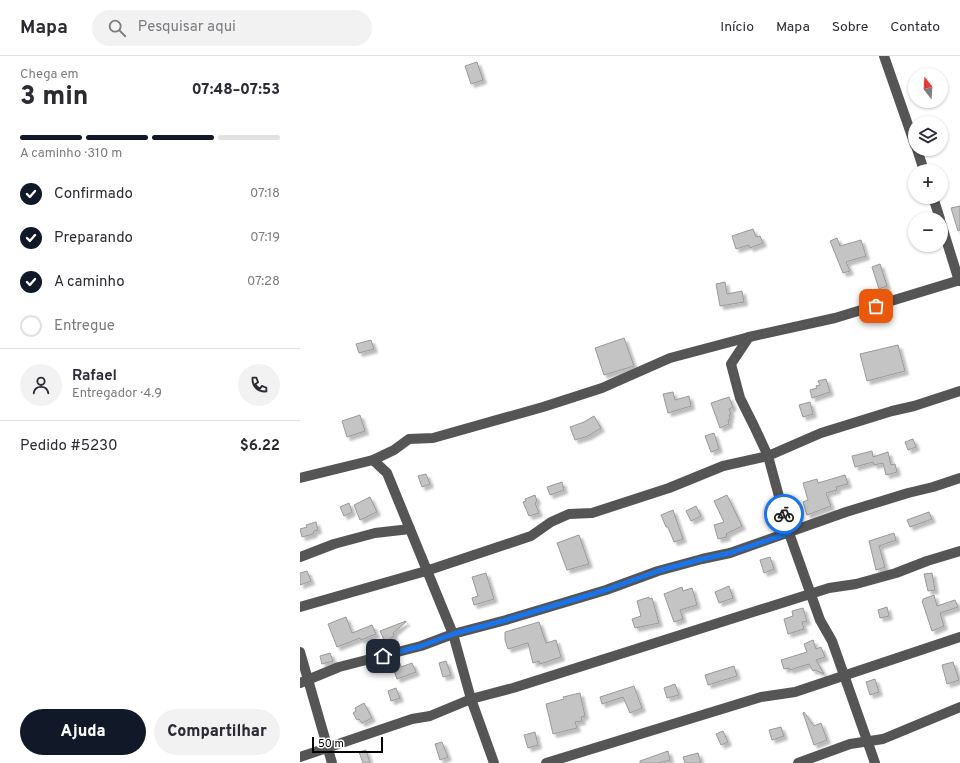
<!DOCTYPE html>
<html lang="pt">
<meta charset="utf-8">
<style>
:root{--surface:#fff;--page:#f2f2f3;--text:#2b2b33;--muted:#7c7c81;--line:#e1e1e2;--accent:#111827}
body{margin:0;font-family:Overpass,sans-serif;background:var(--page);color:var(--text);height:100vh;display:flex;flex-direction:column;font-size:15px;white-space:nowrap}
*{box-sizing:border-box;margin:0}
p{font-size:13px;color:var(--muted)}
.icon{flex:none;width:22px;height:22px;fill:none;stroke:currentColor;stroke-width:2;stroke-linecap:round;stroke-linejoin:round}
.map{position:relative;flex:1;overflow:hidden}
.side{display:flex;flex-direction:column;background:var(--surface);width:300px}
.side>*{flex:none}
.needle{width:26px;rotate:343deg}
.fabs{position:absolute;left:608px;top:12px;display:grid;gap:8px}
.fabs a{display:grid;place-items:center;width:40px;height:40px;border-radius:50%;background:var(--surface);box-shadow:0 1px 3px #0004;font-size:20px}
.scale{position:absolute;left:12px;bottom:10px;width:71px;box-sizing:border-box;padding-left:4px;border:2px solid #000;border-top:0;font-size:11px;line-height:14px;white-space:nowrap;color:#000;-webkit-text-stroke:3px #fff;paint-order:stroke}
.pin{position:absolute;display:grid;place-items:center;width:34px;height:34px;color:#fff;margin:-17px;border-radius:8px;box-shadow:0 2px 6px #0006}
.courier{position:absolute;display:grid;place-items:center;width:40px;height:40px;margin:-20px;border:3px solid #1a73e8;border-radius:50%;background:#fff;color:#222;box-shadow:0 1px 5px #0007}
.headline em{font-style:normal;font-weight:800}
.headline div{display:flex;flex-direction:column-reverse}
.headline{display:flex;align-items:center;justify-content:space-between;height:68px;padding:0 20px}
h1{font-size:26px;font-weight:800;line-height:30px}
.bar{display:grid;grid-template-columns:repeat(4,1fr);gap:6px 4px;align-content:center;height:48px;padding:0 20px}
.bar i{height:5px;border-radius:3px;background:var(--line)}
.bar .selected{background:var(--accent)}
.bar p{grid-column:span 4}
.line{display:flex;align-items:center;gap:10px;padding:0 20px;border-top:1px solid var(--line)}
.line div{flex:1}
.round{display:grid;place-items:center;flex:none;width:42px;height:42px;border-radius:21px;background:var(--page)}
ol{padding:0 20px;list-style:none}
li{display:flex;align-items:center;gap:12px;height:44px}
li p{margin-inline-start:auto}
li .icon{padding:4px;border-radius:50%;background:var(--accent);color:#fff;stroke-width:4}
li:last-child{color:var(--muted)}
li i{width:22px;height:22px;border:2px solid var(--line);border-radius:50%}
.cta{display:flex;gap:8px;margin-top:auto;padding:8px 20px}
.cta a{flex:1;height:46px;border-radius:24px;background:var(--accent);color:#fff;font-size:16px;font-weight:800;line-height:46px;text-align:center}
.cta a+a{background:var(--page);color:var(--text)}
header{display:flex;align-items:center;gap:24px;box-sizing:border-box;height:56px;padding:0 20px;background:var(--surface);border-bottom:1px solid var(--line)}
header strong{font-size:19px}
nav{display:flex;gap:22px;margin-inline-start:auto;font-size:14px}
.search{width:280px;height:36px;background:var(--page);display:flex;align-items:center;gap:10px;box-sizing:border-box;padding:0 14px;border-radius:22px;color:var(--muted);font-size:15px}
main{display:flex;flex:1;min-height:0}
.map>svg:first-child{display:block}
.building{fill:#c4c4c4;stroke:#999;filter:url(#shadow)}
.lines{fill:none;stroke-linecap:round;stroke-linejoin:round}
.minor{stroke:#555;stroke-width:10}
.done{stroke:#595959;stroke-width:4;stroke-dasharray:0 7.2}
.route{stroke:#1a73e8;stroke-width:5}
</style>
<header>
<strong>Mapa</strong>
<div class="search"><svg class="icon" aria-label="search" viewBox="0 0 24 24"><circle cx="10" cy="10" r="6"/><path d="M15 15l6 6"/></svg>Pesquisar aqui</div>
<nav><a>Início</a><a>Mapa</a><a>Sobre</a><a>Contato</a></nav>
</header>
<main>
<section class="side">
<div class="headline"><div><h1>3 min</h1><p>Chega em</p></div><em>07:48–07:53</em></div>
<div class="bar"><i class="selected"></i><i class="selected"></i><i class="selected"></i><i></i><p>A caminho · 310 m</p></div>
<ol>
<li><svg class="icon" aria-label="check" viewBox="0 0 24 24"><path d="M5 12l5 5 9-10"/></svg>Confirmado<p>07:18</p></li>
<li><svg class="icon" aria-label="check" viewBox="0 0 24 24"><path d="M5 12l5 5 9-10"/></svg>Preparando<p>07:19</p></li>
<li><svg class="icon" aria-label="check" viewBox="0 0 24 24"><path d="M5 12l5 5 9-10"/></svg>A caminho<p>07:28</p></li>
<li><i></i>Entregue</li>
</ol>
<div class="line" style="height:72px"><a class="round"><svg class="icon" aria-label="person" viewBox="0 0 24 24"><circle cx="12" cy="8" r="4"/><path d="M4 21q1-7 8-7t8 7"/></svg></a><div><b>Rafael</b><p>Entregador · 4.9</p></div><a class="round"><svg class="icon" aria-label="phone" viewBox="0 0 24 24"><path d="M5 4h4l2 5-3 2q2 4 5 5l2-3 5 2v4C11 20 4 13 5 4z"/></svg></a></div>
<div class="line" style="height:52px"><div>Pedido #5230</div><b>$6.22</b></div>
<div class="cta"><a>Ajuda</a><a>Compartilhar</a></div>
</section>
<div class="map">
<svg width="660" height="707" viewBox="0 0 660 707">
<defs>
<filter id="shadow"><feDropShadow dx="3.5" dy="3.5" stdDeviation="1" flood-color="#0004"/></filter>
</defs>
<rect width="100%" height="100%" fill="#fff"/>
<g class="building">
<polygon points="177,6 183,24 171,28 165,10"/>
<polygon points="660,150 660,174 658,175 651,152"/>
<polygon points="453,173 456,181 460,180 463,187 450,192 449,189 436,193 432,180"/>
<polygon points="537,182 540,190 561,184 566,200 546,206 550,215 543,217 530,185"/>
<polygon points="580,208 587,230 579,233 572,211"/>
<polygon points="425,226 427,238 442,235 444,246 420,250 416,228"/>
<polygon points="324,282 334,310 304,319 295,292"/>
<polygon points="71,284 74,293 59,297 56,288"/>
<polygon points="598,289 605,315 567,325 560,298"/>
<polygon points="526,323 530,336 512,342 510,334 517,332 516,330 520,329 518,325"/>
<polygon points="373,336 375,344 389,340 391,350 368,357 363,338"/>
<polygon points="429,341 433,351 429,353 431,358 429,359 430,363 428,364 429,368 420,372 411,347"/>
<polygon points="510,346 513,358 503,361 499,349"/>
<polygon points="60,359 65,375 47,381 42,365"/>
<polygon points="294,360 301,372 288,380 275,384 270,371 284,366"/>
<polygon points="414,377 419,393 411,396 405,380"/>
<polygon points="613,383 616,391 608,394 605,386"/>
<polygon points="572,395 573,401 588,396 591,409 595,408 597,416 586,419 583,407 574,409 573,406 555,411 552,400"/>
<polygon points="126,418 130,428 122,431 118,420"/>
<polygon points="545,419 548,428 536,431 537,434 526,437 531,450 507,459 503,446 508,444 503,427 517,423 518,427"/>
<polygon points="262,426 264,434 250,439 247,431"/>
<polygon points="235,439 237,445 235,447 239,457 229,460 223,446 226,445 225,443"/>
<polygon points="427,439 442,470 426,478 427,481 418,483 414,469 424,466 414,445"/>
<polygon points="70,441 77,456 60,464 54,449"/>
<polygon points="49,447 52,456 44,460 40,451"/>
<polygon points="396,450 401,460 391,465 386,455"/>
<polygon points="373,454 383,483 374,486 368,471 366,471 361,459"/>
<polygon points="629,456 632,463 610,471 607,464"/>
<polygon points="16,466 18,474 14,475 13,478 2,481 0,473 7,471 6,469"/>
<polygon points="594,477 596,484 579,490 585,511 576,514 569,485"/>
<polygon points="279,479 289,508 267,514 257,487"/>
<polygon points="470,501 474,513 464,517 460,504"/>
<polygon points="7,515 11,525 0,529 0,517"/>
<polygon points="186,517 194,543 174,549 172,542 178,540 172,521"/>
<polygon points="632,517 635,534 628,535 624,518"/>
<polygon points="429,530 433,542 419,547 415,536"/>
<polygon points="382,531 383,535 392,532 397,549 380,554 383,563 374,566 364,538"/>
<polygon points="634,539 637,550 655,544 658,551 640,557 644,570 632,575 622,545 623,545 623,543"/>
<polygon points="349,541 349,543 352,542 359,567 335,572 332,563 341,560 337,545"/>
<polygon points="587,551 589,560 580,562 578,554"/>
<polygon points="503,552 507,565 502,566 504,573 488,578 484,563 493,560 492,555"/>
<polygon points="46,561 52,577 72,569 76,578 61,584 60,582 37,591 28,568"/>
<polygon points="106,565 106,566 93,577 94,580 85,586 80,575"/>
<polygon points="239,566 246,587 256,584 261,601 240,608 239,605 233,607 228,587 208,593 205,584 205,576"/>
<polygon points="513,584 516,593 521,591 525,601 516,604 524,618 515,614 513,615 509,608 490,614 489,612 484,613 481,604 507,596 504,588"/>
<polygon points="30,597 33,605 22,608 20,600"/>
<polygon points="146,605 151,619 143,621 139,607"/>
<polygon points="653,606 659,624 647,628 642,609"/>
<polygon points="100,607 101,611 112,607 116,616 97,623 92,609"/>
<polygon points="434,610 437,620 408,629 405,619"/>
<polygon points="575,623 579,636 570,639 566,626"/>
<polygon points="375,628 379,639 367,642 364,632"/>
<polygon points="334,630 342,652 330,657 323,641 302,648 300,641"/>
<polygon points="96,632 100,642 91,645 88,635"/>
<polygon points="280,637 285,660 281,661 282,665 275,666 277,672 253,678 246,648 264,643 263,641"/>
<polygon points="64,647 72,662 62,667 59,663 57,664 53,657 56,655 55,652"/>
<polygon points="504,656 514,670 521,667 527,684 514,689 503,657"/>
<polygon points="481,671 484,680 472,684 469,674"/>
<polygon points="423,675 428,686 421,689 416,678"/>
<polygon points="235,676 238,689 228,692 224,679"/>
<polygon points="142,686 148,701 140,704 135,688"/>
<polygon points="66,694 70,707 63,707 59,696"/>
<polygon points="368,695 370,704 358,707 340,707 340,705"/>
<polygon points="398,697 401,707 385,707 383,701"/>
</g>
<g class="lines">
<g class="minor">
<polyline points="584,0 615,89"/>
<polyline points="617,93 624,115"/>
<polyline points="633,141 640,163"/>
<polyline points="641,167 659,225"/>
<polyline points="449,281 431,308 440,342 454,370 468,400 489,477 520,564 532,585 575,707"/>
<polyline points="73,404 87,417 153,578 171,643 194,707"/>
<polyline points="0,422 73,404 94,394 109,383 133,382 243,351 302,332 370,302 449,281 535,262 660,224"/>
<polyline points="0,501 34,488 75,477 110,473"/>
<polyline points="0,551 126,515 231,480 251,466 269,458 292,457 369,432 423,410 468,400 521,377 592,355 614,350 660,335"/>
<polyline points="0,596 32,707"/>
<polyline points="0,627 39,611 121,590 153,578 206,564 306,534 358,515 402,503 430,497 546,456 608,437 633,431 660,422"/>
<polyline points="0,701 112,663 130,660 171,643 213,632 529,532 556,528 596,517 627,505 660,495"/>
<polyline points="246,707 461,641 495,636 660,581"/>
<polyline points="498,707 550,688 583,683 660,651"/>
</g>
</g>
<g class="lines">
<polyline class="done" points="484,458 468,400 440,342 431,308 449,281 535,262 576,250"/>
<polyline class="route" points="83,600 121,590 153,578 206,564 306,534 358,515 402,503 430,497 489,477 484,458"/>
</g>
</svg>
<div class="fabs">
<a><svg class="needle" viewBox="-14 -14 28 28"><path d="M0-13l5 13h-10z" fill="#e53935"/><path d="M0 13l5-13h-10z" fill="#7c7c81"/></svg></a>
<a><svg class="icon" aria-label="layers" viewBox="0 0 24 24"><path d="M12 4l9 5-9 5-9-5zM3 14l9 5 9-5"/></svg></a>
<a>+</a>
<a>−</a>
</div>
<div class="scale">50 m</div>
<div class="pin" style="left:576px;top:250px;background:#ea580c"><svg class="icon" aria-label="bag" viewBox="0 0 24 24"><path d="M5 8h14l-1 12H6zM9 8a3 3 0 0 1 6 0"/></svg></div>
<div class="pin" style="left:83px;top:600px;background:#1f2937"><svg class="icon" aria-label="home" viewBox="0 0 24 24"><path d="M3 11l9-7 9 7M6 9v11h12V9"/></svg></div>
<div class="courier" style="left:484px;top:458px"><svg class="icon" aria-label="bike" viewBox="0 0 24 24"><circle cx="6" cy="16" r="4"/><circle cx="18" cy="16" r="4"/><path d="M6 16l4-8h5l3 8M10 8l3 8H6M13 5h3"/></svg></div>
</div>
</main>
